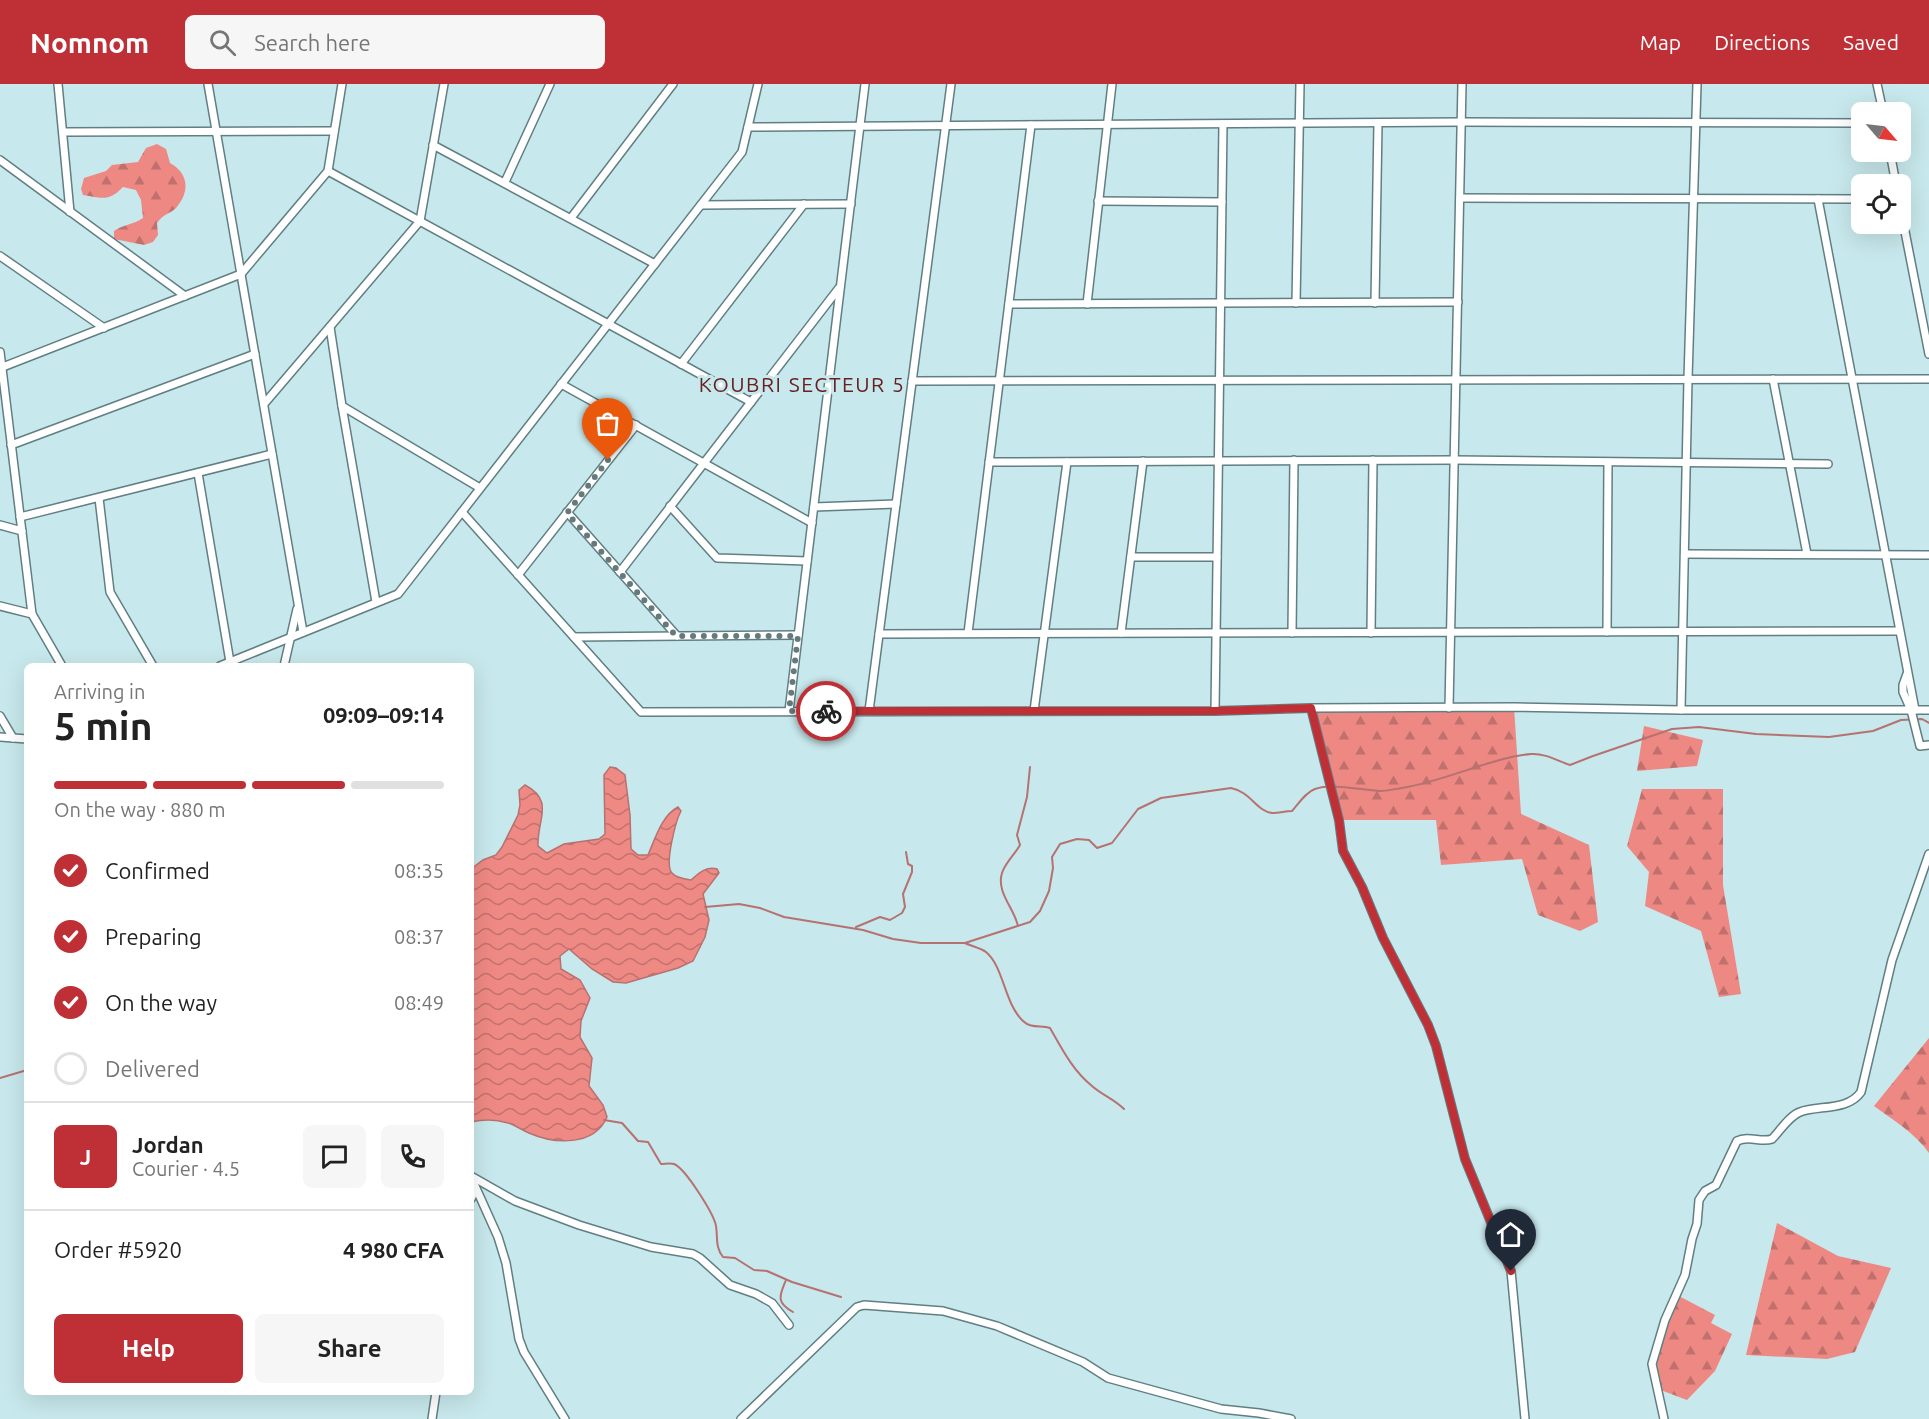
<!DOCTYPE html>
<meta charset="utf-8">
<style>
:root{--surface:#fff;--page:#f6f6f6;--text:#222;--muted:#767676;--line:#e0e0e0;--accent:#bf2f36}
body{margin:0;font-family:Ubuntu,sans-serif;background:var(--page);color:var(--text);height:100vh;display:flex;flex-direction:column;font-size:22px;white-space:nowrap}
*{box-sizing:border-box;margin:0}
p{font-size:20px;color:var(--muted)}
.icon{flex:none;width:33px;height:33px;fill:none;stroke:currentColor;stroke-width:2;stroke-linecap:round;stroke-linejoin:round}
.map{position:relative;flex:1;overflow:hidden}
.details{position:absolute;left:24px;top:579px;width:450px;height:732px;display:flex;flex-direction:column;background:var(--surface);border-radius:9px;box-shadow:0 6px 24px #0002}
.details>*{flex:none}
.needle{width:39px;rotate:118deg}
.fabs{position:absolute;left:1851px;top:18px;display:grid;gap:12px}
.fabs a{display:grid;place-items:center;width:60px;height:60px;border-radius:9px;background:var(--surface);box-shadow:0 6px 24px #0002;font-size:30px}
.pin{position:absolute;display:grid;place-items:center;width:51px;height:51px;color:#fff;margin:-62px -26px;border-radius:50% 50% 50% 0;rotate:-45deg;box-shadow:0 0 6px #0007}
.pin .icon{rotate:45deg}
.courier{position:absolute;display:grid;place-items:center;width:60px;height:60px;margin:-30px;border:4px solid #bf2f36;border-radius:50%;background:#fff;color:#222;box-shadow:0 2px 8px #0007}
.head em{font-style:normal;font-weight:700}
.head div{display:flex;flex-direction:column-reverse}
.head{display:flex;align-items:center;justify-content:space-between;height:102px;padding:0 30px}
h1{font-size:39px;font-weight:700;line-height:45px}
.bar{display:grid;grid-template-columns:repeat(4,1fr);gap:9px 6px;align-content:center;height:72px;padding:0 30px}
.bar i{height:8px;border-radius:4px;background:var(--line)}
.bar .active{background:var(--accent)}
.bar p{grid-column:span 4}
.line{display:flex;align-items:center;gap:15px;padding:0 30px;border-top:2px solid var(--line)}
.line div{flex:1}
.round{display:grid;place-items:center;flex:none;width:63px;height:63px;border-radius:9px;background:var(--page)}
ol{padding:0 30px;list-style:none}
li{display:flex;align-items:center;gap:18px;height:66px}
li p{margin-inline-start:auto}
li .icon{padding:6px;border-radius:50%;background:var(--accent);color:#fff;stroke-width:4}
li:last-child{color:var(--muted)}
li i{width:33px;height:33px;border:3px solid var(--line);border-radius:50%}
.action{display:flex;gap:12px;margin-top:auto;padding:12px 30px}
.action a{flex:1;height:69px;border-radius:9px;background:var(--accent);color:#fff;font-size:24px;font-weight:700;line-height:69px;text-align:center}
.action a+a{background:var(--page);color:var(--text)}
header{display:flex;align-items:center;gap:36px;box-sizing:border-box;height:84px;padding:0 30px;background:var(--accent);color:#fff}
header strong{font-size:28px}
nav{display:flex;gap:33px;margin-inline-start:auto;font-size:21px}
.search{width:420px;height:54px;background:var(--page);display:flex;align-items:center;gap:15px;box-sizing:border-box;padding:0 21px;border-radius:9px;color:var(--muted);font-size:22px}
.map>svg:first-child{display:block}
.forest{fill:url(#forest-firs)}
.water{fill:url(#water-waves);stroke:#b67270;stroke-width:1.5}
.lines{fill:none;stroke-linecap:round;stroke-linejoin:round}
.stream{stroke:#b67270;stroke-width:2}
.minor-casing{stroke:#617f83;stroke-width:10}
.minor{stroke:#fff;stroke-width:7}
.done{stroke:#667a7c;stroke-width:6;stroke-dasharray:0 10.8}
.route{stroke:#bf2f36;stroke-width:8}
.labels{text-anchor:middle;stroke-width:6;stroke-linejoin:round;paint-order:stroke}
.quarter-label{font-size:21px;letter-spacing:1.5px;fill:#672121;stroke:#c7e8ec}
</style>
<header>
<strong>Nomnom</strong>
<div class="search"><svg class="icon" aria-label="search" viewBox="0 0 24 24"><circle cx="10" cy="10" r="6"/><path d="M15 15l6 6"/></svg>Search here</div>
<nav><a>Map</a><a>Directions</a><a>Saved</a></nav>
</header>
<div class="map">
<svg width="1929" height="1335" viewBox="0 0 1929 1335">
<defs>
<pattern id="forest-firs" width="22" height="20" patternUnits="userSpaceOnUse" patternTransform="scale(1.5)"><rect width="22" height="20" fill="#ee8883"/><path d="M5 1l3.5 6h-7zM16 11l3.5 6h-7z" fill="#c1716d"/></pattern>
<pattern id="water-waves" width="16" height="10" patternUnits="userSpaceOnUse" patternTransform="scale(1.5)"><rect width="16" height="10" fill="#ef8984"/><path d="M0 5q4-4 8 0t8 0" fill="none" stroke="#c2716d"/></pattern>
</defs>
<rect width="100%" height="100%" fill="#c7e8ec"/>
<g class="forest">
<path d="M 157,60 L 166,65 L 170,79 C 188,89 191,107 176,124 C 170,130 164,129 157,139 L 158,151 L 153,158 L 144,161 L 114,155 L 114,147 C 124,140 133,141 143,134 L 141,116 L 136,106 L 123,103 C 109,118 102,114 83,111 L 81,105 L 84,94 L 106,87 L 112,81 L 138,78 L 146,64 Z"/>
<polygon points="1514,623 1521,730 1589,761 1598,838 1580,847 1538,831 1522,775 1441,781 1436,736 1339,736 1311,624"/>
<polygon points="1644,642 1703,656 1697,682 1637,687"/>
<polygon points="1642,705 1723,705 1723,801 1741,910 1719,913 1701,847 1645,822 1649,788 1627,762"/>
<path d="M 1929,954 L 1929,1069 C 1915,1049 1893,1036 1874,1022 Z"/>
<polygon points="1777,1139 1838,1172 1891,1184 1855,1268 1827,1275 1746,1271"/>
<polygon points="1677,1211 1715,1231 1711,1239 1732,1250 1715,1287 1687,1316 1658,1305 1652,1280"/>
</g>
<path class="water" d="M 610,683 L 616,684 L 625,691 L 630,731 L 631,765 L 638,771 L 648,771 C 655,755 662,731 678,723 L 681,727 C 676,736 664,781 672,789 C 676,794 685,795 691,796 C 699,789 706,782 717,785 L 719,789 L 703,810 L 709,836 L 705,853 L 693,877 L 678,884 L 626,899 L 613,898 L 592,885 L 569,865 L 560,872 L 561,885 L 580,896 L 590,914 L 581,937 L 580,953 L 592,974 L 589,1002 L 603,1021 L 607,1033 C 594,1063 554,1060 529,1049 C 522,1046 515,1041 508,1039 C 495,1035 484,1035 471,1038 L 471,785 L 483,776 L 496,771 L 502,763 L 518,731 L 520,721 L 519,706 L 525,701 C 555,717 537,735 538,762 L 547,769 L 564,760 L 599,755 L 605,750 L 604,691 Z"/>
<g class="lines">
<g class="stream">
<path d="M 705,823 L 739,820 L 760,824 L 784,833 L 863,846 L 893,855 L 921,859 L 965,859 L 1030,838 L 1040,827 L 1049,807 L 1053,784 L 1052,773 L 1060,760 L 1077,755 L 1089,756 L 1097,764 L 1112,759 L 1138,725 L 1161,714 L 1231,704 C 1251,708 1256,727 1272,729 C 1279,729 1286,727 1292,727 C 1299,719 1306,708 1315,705 C 1333,699 1361,706 1380,707 C 1387,707 1395,705 1402,704 C 1446,697 1490,674 1531,670 C 1545,669 1558,677 1570,681 L 1593,672 L 1672,645 L 1699,643 L 1756,650 L 1829,653 L 1873,647 L 1901,636 L 1922,635 L 1929,639"/>
<path d="M 1018,842 C 1014,824 996,808 1002,789 C 1005,779 1015,770 1020,761 L 1017,751 L 1027,713 L 1030,683"/>
<polyline points="856,843 880,833 890,836 902,829 905,823 903,810 912,788 912,782 908,780 906,768"/>
<path d="M 965,859 C 971,862 981,864 986,868 C 1004,883 1004,919 1023,937 C 1031,945 1041,941 1050,944 C 1062,965 1073,987 1092,1002 C 1102,1011 1114,1015 1124,1025"/>
<polyline points="0,994 27,986"/>
<path d="M 604,1036 L 622,1039 L 638,1057 L 648,1058 L 661,1080 C 665,1080 670,1079 674,1080 C 685,1084 714,1130 716,1142 C 718,1154 715,1163 723,1173 L 735,1174 L 754,1186 L 767,1187 L 792,1198 L 841,1213"/>
<path d="M 786,1196 C 780,1211 775,1218 793,1228"/>
</g>
<g class="minor-casing">
<g id="minor">
<polyline points="58,0 70,128"/>
<polyline points="208,0 303,548"/>
<polyline points="1877,0 1883,28"/>
<polyline points="748,43 1461,38 1862,39"/>
<polyline points="63,48 334,47"/>
<polyline points="433,61 655,180"/>
<polyline points="1890,68 1896,100"/>
<polyline points="0,76 185,212"/>
<polyline points="328,87 751,318"/>
<polyline points="505,98 550,0"/>
<polyline points="1460,114 1862,115"/>
<polyline points="1818,115 1915,626"/>
<polyline points="1098,117 1222,118"/>
<polyline points="701,121 851,120"/>
<polyline points="1900,122 1929,270"/>
<polyline points="571,134 673,0"/>
<polyline points="0,172 104,244"/>
<polyline points="1296,219 1300,0"/>
<polyline points="1375,219 1378,39"/>
<polyline points="1009,220 1458,218"/>
<polyline points="1087,220 1112,0"/>
<polyline points="330,243 342,322 480,404"/>
<polyline points="0,268 32,530 62,582"/>
<polyline points="681,280 804,120"/>
<polyline points="0,284 241,190 328,87 342,0"/>
<polyline points="1773,295 1807,470"/>
<polyline points="912,297 1929,295"/>
<polyline points="561,300 812,439"/>
<polyline points="264,320 420,137 444,0"/>
<polyline points="342,322 376,518"/>
<polyline points="11,361 255,270"/>
<polyline points="989,378 1454,376 1828,380"/>
<polyline points="198,389 230,578"/>
<polyline points="99,414 110,508 153,582"/>
<polyline points="670,422 717,474 807,477"/>
<polyline points="814,423 896,420"/>
<polyline points="462,428 641,628 1215,627 1311,624 1514,623 1681,626 1929,626"/>
<polyline points="567,428 677,552"/>
<polyline points="20,433 272,370"/>
<polyline points="0,441 22,447"/>
<polyline points="1685,470 1929,471"/>
<polyline points="1131,473 1217,473"/>
<polyline points="620,488 839,204"/>
<polyline points="518,491 636,341"/>
<polyline points="0,522 32,530"/>
<polyline points="1607,548 1608,378"/>
<polyline points="968,549 1031,41"/>
<polyline points="1121,549 1143,377"/>
<polyline points="1292,549 1294,376"/>
<polyline points="1371,549 1373,376"/>
<polyline points="879,550 1899,547"/>
<polyline points="574,553 798,551"/>
<polyline points="220,582 398,510 742,68 758,0"/>
<polyline points="284,582 297,525"/>
<polyline points="1907,590 1903,601 1903,608 1911,626 1920,662 1929,661"/>
<polyline points="1311,624 1339,736 1343,767 1362,803 1383,854 1428,941 1436,962 1465,1075 1511,1187 1525,1335"/>
<polyline points="1449,624 1462,0"/>
<polyline points="1681,626 1688,295 1697,0"/>
<polyline points="789,627 865,0"/>
<polyline points="869,627 951,0"/>
<polyline points="1034,627 1067,378"/>
<polyline points="1215,627 1223,40"/>
<polyline points="0,632 13,654"/>
<polyline points="0,653 27,655"/>
<polyline points="471,1092 515,1117 579,1141 651,1163 693,1170 700,1174 730,1201 756,1210 772,1219 789,1241"/>
<polyline points="471,1093 498,1153 506,1179 519,1255 524,1268 565,1335"/>
<polyline points="471,1115 475,1106"/>
<polyline points="432,1335 436,1308"/>
<polyline points="741,1335 857,1223 864,1221 943,1227 997,1242 1083,1278 1108,1294 1221,1325 1259,1329 1291,1335"/>
<path d="M 1664,1335 L 1652,1280 L 1665,1236 L 1685,1191 L 1692,1155 L 1697,1140 L 1699,1116 L 1705,1107 L 1716,1101 L 1737,1057 C 1749,1051 1761,1059 1772,1055 C 1780,1047 1789,1032 1800,1028 C 1819,1021 1848,1027 1861,1008 L 1892,876 L 1929,770"/>
</g>
</g>
<use href="#minor" class="minor"/>
</g>
<g class="lines">
<polyline class="done" points="608,376 567,429 676,552 798,552 789,627 826,627"/>
<polyline class="route" points="826,627 1215,627 1311,624 1339,736 1343,767 1362,803 1383,854 1428,941 1436,962 1465,1075 1511,1187"/>
</g>
<g class="labels">
<g class="quarter-label">
<text x="802" y="308">KOUBRI SECTEUR 5</text>
</g>
</g>
</svg>
<div class="fabs">
<a><svg class="needle" viewBox="-14 -14 28 28"><path d="M0-13l5 13h-10z" fill="#e53935"/><path d="M0 13l5-13h-10z" fill="#767676"/></svg></a>
<a><svg class="icon" aria-label="locate" viewBox="0 0 24 24"><circle cx="12" cy="12" r="6"/><path d="M12 2v4M12 18v4M2 12h4M18 12h4"/></svg></a>
</div>
<div class="pin" style="left:608px;top:376px;background:#ea580c"><svg class="icon" aria-label="bag" viewBox="0 0 24 24"><path d="M5 8h14l-1 12H6zM9 8a3 3 0 0 1 6 0"/></svg></div>
<div class="pin" style="left:1511px;top:1187px;background:#1f2937"><svg class="icon" aria-label="home" viewBox="0 0 24 24"><path d="M3 11l9-7 9 7M6 9v11h12V9"/></svg></div>
<div class="courier" style="left:826px;top:627px"><svg class="icon" aria-label="bike" viewBox="0 0 24 24"><circle cx="6" cy="16" r="4"/><circle cx="18" cy="16" r="4"/><path d="M6 16l4-8h5l3 8M10 8l3 8H6M13 5h3"/></svg></div>
<section class="details">
<div class="head"><div><h1>5 min</h1><p>Arriving in</p></div><em>09:09–09:14</em></div>
<div class="bar"><i class="active"></i><i class="active"></i><i class="active"></i><i></i><p>On the way · 880 m</p></div>
<ol>
<li><svg class="icon" aria-label="check" viewBox="0 0 24 24"><path d="M5 12l5 5 9-10"/></svg>Confirmed<p>08:35</p></li>
<li><svg class="icon" aria-label="check" viewBox="0 0 24 24"><path d="M5 12l5 5 9-10"/></svg>Preparing<p>08:37</p></li>
<li><svg class="icon" aria-label="check" viewBox="0 0 24 24"><path d="M5 12l5 5 9-10"/></svg>On the way<p>08:49</p></li>
<li><i></i>Delivered</li>
</ol>
<div class="line" style="height:108px"><b class="round" style="background:var(--accent);color:#fff">J</b><div><b>Jordan</b><p>Courier · 4.5</p></div><a class="round"><svg class="icon" aria-label="chat" viewBox="0 0 24 24"><path d="M4 5h16v11H9l-5 4z"/></svg></a><a class="round"><svg class="icon" aria-label="phone" viewBox="0 0 24 24"><path d="M5 4h4l2 5-3 2q2 4 5 5l2-3 5 2v4C11 20 4 13 5 4z"/></svg></a></div>
<div class="line" style="height:78px"><div>Order #5920</div><b>4 980 CFA</b></div>
<div class="action"><a>Help</a><a>Share</a></div>
</section>
</div>
